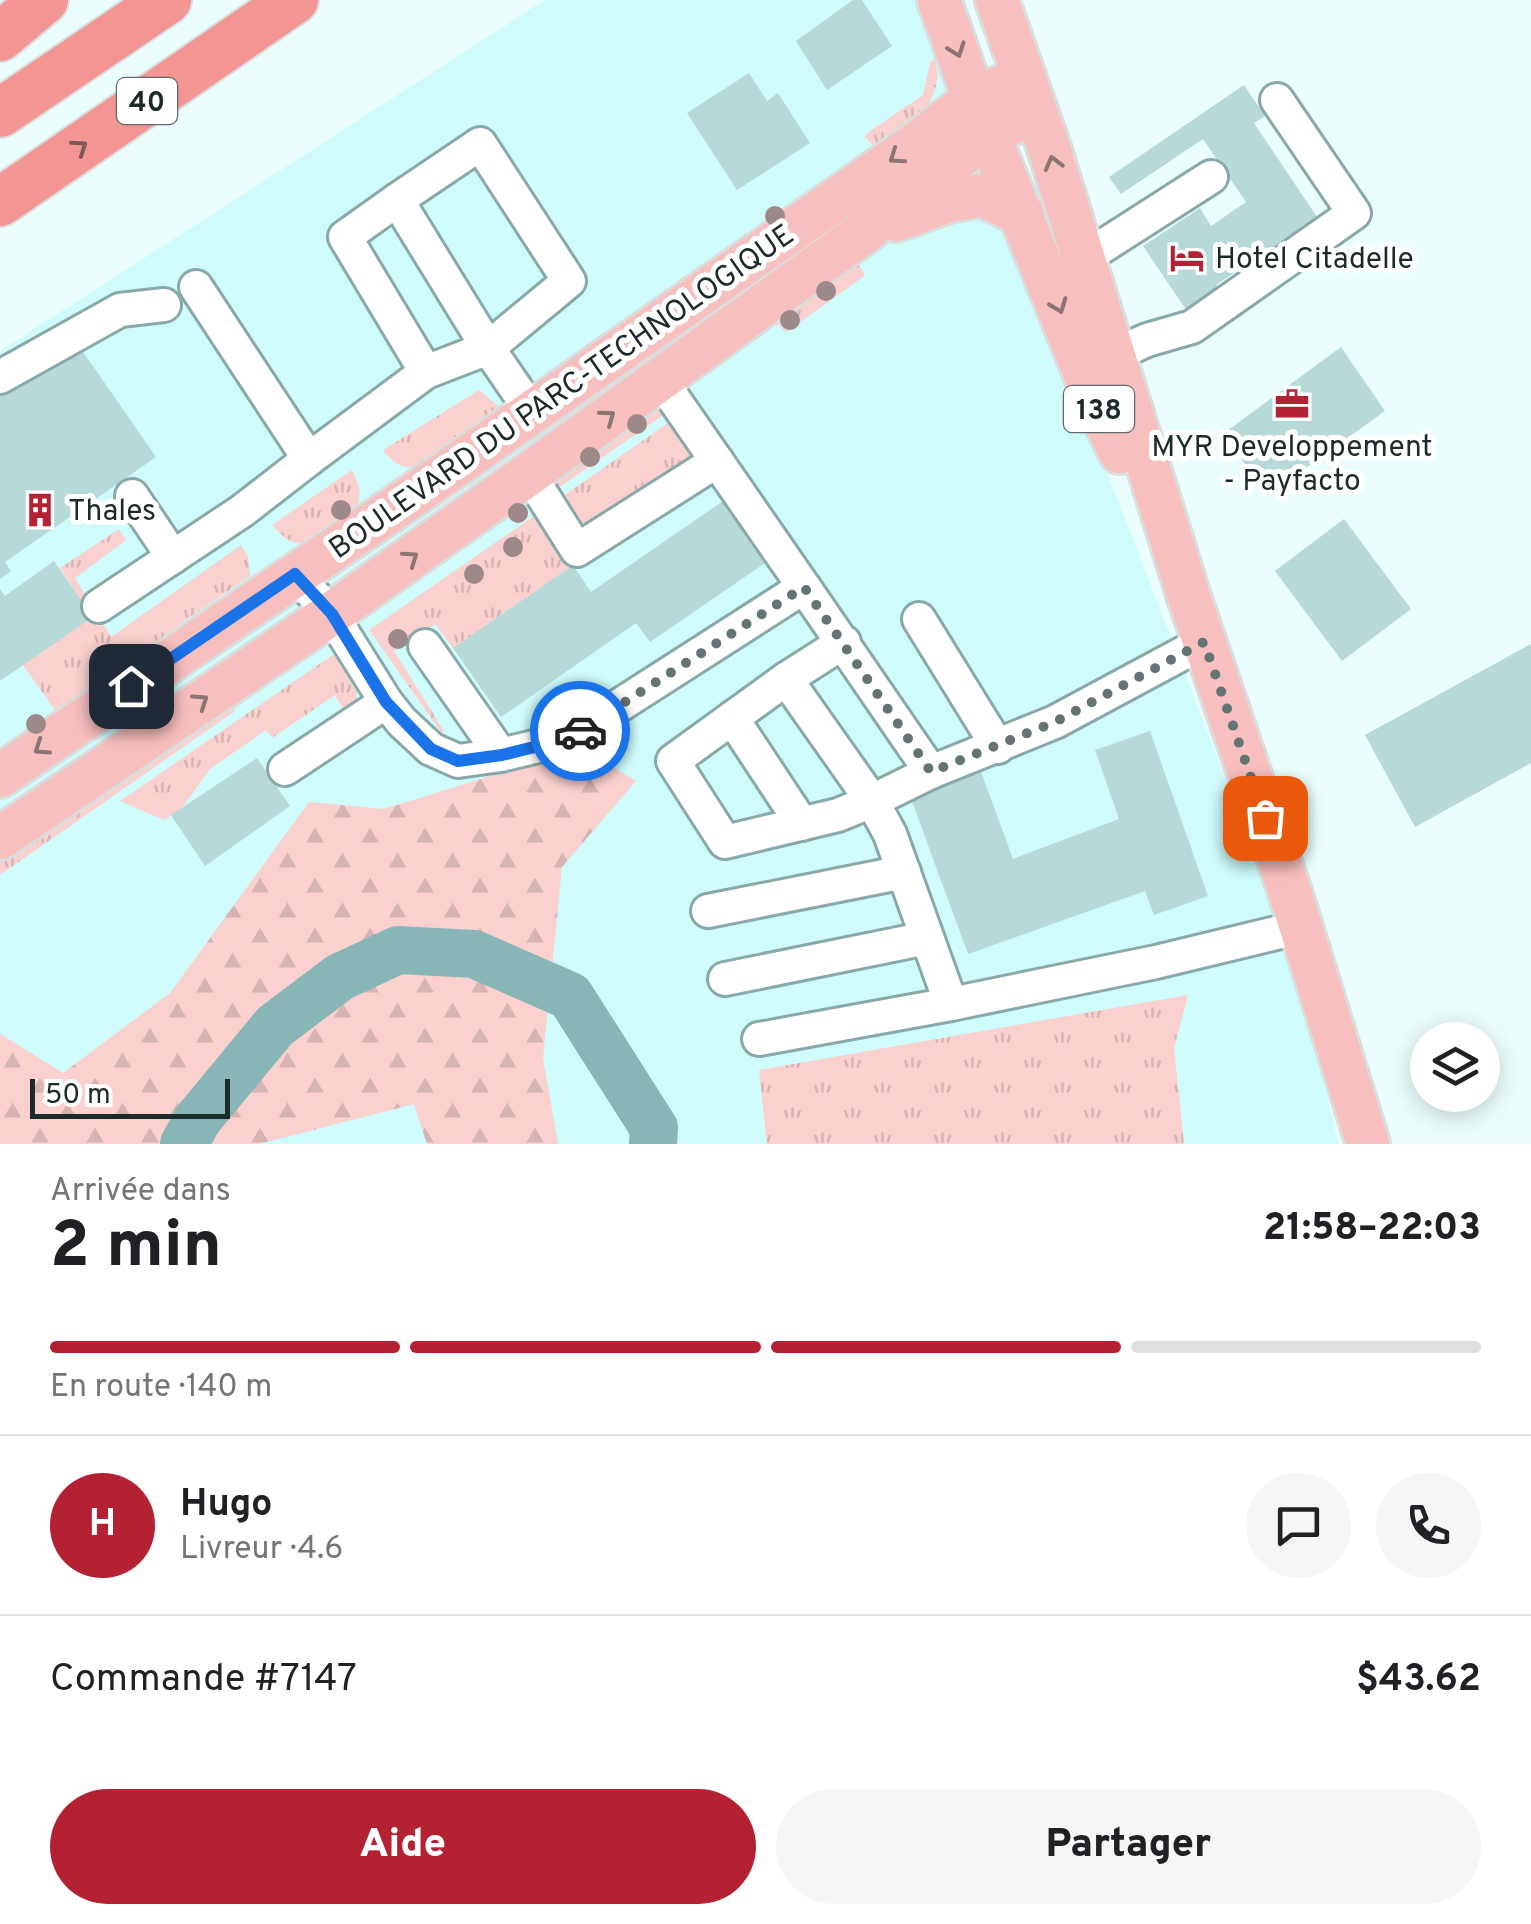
<!DOCTYPE html>
<html lang="fr">
<meta charset="utf-8">
<style>
:root{--surface:#fff;--page:#f6f6f6;--text:#202124;--muted:#757577;--line:#e0e0e0;--accent:#b32132}
body{margin:0;font-family:Overpass,sans-serif;background:var(--page);color:var(--text);height:100vh;display:flex;flex-direction:column;font-size:38px;white-space:nowrap}
*{box-sizing:border-box;margin:0}
p{font-size:32px;color:var(--muted)}
.icon{flex:none;width:55px;height:55px;fill:none;stroke:currentColor;stroke-width:2;stroke-linecap:round;stroke-linejoin:round}
.map{position:relative;height:1144px;overflow:hidden}
.panel{display:flex;flex-direction:column;background:var(--surface);flex:1}
.panel>*{flex:none}
.buttons{position:absolute;left:1410px;top:1022px;display:grid;gap:20px}
.buttons a{display:grid;place-items:center;width:90px;height:90px;border-radius:50%;background:var(--surface);box-shadow:0 5px 25px #0003;font-size:50px}
.scale{position:absolute;left:30px;bottom:25px;width:200px;box-sizing:border-box;padding-left:10px;border:5px solid #1d2a2a;border-top:0;font-size:28px;line-height:35px;white-space:nowrap;color:#1d2a2a;-webkit-text-stroke:8px #fff;paint-order:stroke}
.pin{position:absolute;display:grid;place-items:center;width:85px;height:85px;color:#fff;margin:-42px;border-radius:20px;box-shadow:0 5px 15px #0006}
.courier{position:absolute;display:grid;place-items:center;width:100px;height:100px;margin:-50px;border:8px solid #1a73e8;border-radius:50%;background:#fff;color:#222;box-shadow:0 2px 12px #0007}
.summary em{font-style:normal;font-weight:800}
.summary div{display:flex;flex-direction:column-reverse}
.summary{display:flex;align-items:center;justify-content:space-between;height:170px;padding:0 50px}
h1{font-size:65px;font-weight:800;line-height:75px}
.bar{display:grid;grid-template-columns:repeat(4,1fr);gap:15px 10px;align-content:center;height:120px;padding:0 50px}
.bar i{height:12px;border-radius:8px;background:var(--line)}
.bar .current{background:var(--accent)}
.bar p{grid-column:span 4}
.line{display:flex;align-items:center;gap:25px;padding:0 50px;border-top:2px solid var(--line)}
.line div{flex:1}
.round{display:grid;place-items:center;flex:none;width:105px;height:105px;border-radius:52px;background:var(--page)}
.primary-button{display:flex;gap:20px;margin-top:auto;padding:20px 50px}
.primary-button a{flex:1;height:115px;border-radius:60px;background:var(--accent);color:#fff;font-size:40px;font-weight:800;line-height:115px;text-align:center}
.primary-button a+a{background:var(--page);color:var(--text)}
.map>svg:first-child{display:block}
.built{fill:#cffbfb}
.grass{fill:url(#grass-tufts)}
.forest{fill:url(#forest-firs)}
.lines{fill:none;stroke-linecap:round;stroke-linejoin:round}
.river{stroke:#88b6b6;stroke-width:48}
.building{fill:#b7d9d8}
.minor-casing{stroke:#89a9a9;stroke-width:38}
.major-casing{stroke:#dbdddd;stroke-width:48}
.highway-casing{stroke:#dbdddd;stroke-width:52}
.minor{stroke:#fff;stroke-width:32}
.major{stroke:#f7bfbe;stroke-width:42}
.highway{stroke:#f29593;stroke-width:48}
.tree{fill:#9d8989}
.oneway{stroke:#8a7474}
.oneway2{stroke:#7d5a59}
.done{stroke:#647474;stroke-width:10;stroke-dasharray:0 18}
.route{stroke:#1a73e8;stroke-width:12}
.labels{text-anchor:middle;stroke-width:10;stroke-linejoin:round;paint-order:stroke}
.shield{fill:#fff;stroke:#616a6a;stroke-width:2.5}
.shield-label{font-size:28px;font-weight:bold;fill:#1d2a2a}
.poi-label{font-size:30px;fill:#1d2a2a;stroke:#fff;text-anchor:start}
.street-label{font-size:30px;fill:#1d2a2a;stroke:#fff}
</style>
<div class="map">
<svg width="1531" height="1144" viewBox="0 0 1531 1144">
<defs>
<pattern id="grass-tufts" width="24" height="20" patternUnits="userSpaceOnUse" patternTransform="scale(2.5)"><rect width="24" height="20" fill="#fad1cf"/><path d="M3 7l-1-3M5 7V3M7 7l1-3M15 17l-1-3M17 17v-4M19 17l1-3" fill="none" stroke="#d6b4b2"/></pattern>
<pattern id="forest-firs" width="22" height="20" patternUnits="userSpaceOnUse" patternTransform="scale(2.5)"><rect width="22" height="20" fill="#fad1cf"/><path d="M5 1l3.5 6h-7zM16 11l3.5 6h-7z" fill="#d6b4b2"/></pattern>
</defs>
<rect width="100%" height="100%" fill="#e9fefd"/>
<polygon class="built" points="545,0 924,0 1243,824 1315,1045 1338,1144 0,1144 0,351"/>
<g class="grass">
<path d="M 935,58 C 940,76 937,89 928,105 L 931,111 L 879,152 L 865,137 L 866,134 L 923,95 L 930,63 Z"/>
<polygon points="859,265 865,274 863,277 786,332 775,322"/>
<path d="M 479,390 L 504,411 C 483,426 433,470 408,467 C 396,466 391,459 383,450 Z"/>
<polygon points="658,403 665,414 554,491 547,480"/>
<polygon points="671,421 691,450 691,455 586,529 580,529 559,499"/>
<path d="M 352,470 C 357,481 362,490 358,502 C 354,515 313,544 299,543 C 287,542 280,533 272,525 Z"/>
<polygon points="534,516 561,557 573,565 453,648 435,624 394,651 444,731 441,732 369,630"/>
<polygon points="119,529 126,540 75,578 111,637 241,545 248,557 250,576 177,626 181,633 60,717 23,665 92,617 60,568"/>
<polygon points="334,654 357,692 356,702 346,714 335,695 272,738 266,730 210,769 182,808 164,820 120,801"/>
<polygon points="228,699 235,711 0,875 0,858"/>
<polygon points="1188,995 1174,1048 1184,1144 767,1144 759,1070"/>
</g>
<polygon class="forest" points="581,748 636,781 562,867 543,1058 558,1144 427,1144 414,1104 259,1144 0,1144 0,1034 63,1073 170,993 309,802 384,809"/>
<g class="lines">
<polyline class="river" points="184,1144 198,1119 275,1026 340,977 398,950 474,954 570,996 654,1128 653,1144"/>
</g>
<g class="building">
<polygon points="853,0 862,0 892,46 827,90 796,41"/>
<polygon points="749,73 767,101 778,93 810,143 737,190 687,113"/>
<polygon points="1244,85 1265,116 1254,123 1317,217 1216,285 1226,298 1193,320 1143,246 1200,208 1211,226 1246,202 1203,139 1121,194 1109,177"/>
<polygon points="79,346 156,457 5,562 11,571 0,579 0,392 27,374 30,380"/>
<polygon points="1341,347 1385,411 1268,495 1223,434"/>
<polygon points="726,499 768,561 650,642 636,623 501,717 453,648 573,565 591,592"/>
<polygon points="1344,519 1411,609 1342,661 1275,571"/>
<polygon points="54,561 93,617 0,681 0,589 5,596"/>
<polygon points="1531,644 1531,763 1415,827 1365,735"/>
<polygon points="1150,731 1208,896 1154,915 1145,891 968,954 910,796 981,772 1013,859 1119,819 1095,750"/>
<polygon points="257,758 290,806 205,866 171,815"/>
</g>
<g class="lines">
<g class="minor-casing">
<g id="minor">
<polyline points="397,200 480,144 569,281 488,348 532,412"/>
<polyline points="1083,259 1211,177"/>
<polyline points="196,287 309,459 426,372 488,348 397,200 345,237 426,372"/>
<polyline points="1112,356 1147,340 1192,327 1354,213 1277,100"/>
<polyline points="0,377 120,310 164,305"/>
<polyline points="529,474 577,550 717,461"/>
<polyline points="132,496 173,557"/>
<polyline points="295,574 331,614 386,702 402,722 431,749 458,761 501,755 567,739 804,587 660,379"/>
<polyline points="804,587 931,772 872,801 786,679 844,642"/>
<polyline points="99,606 242,511 309,459"/>
<polyline points="919,619 998,747"/>
<polyline points="425,646 501,755"/>
<polyline points="732,718 802,824"/>
<polyline points="285,769 386,702"/>
<polyline points="931,772 1055,722 1204,642"/>
<polyline points="708,911 904,872"/>
<polyline points="725,979 927,938"/>
<polyline points="951,1004 1156,962 1301,927"/>
<polyline points="759,1039 951,1004 890,834 872,801 838,815 725,842 673,761 786,679"/>
</g>
</g>
<g class="major-casing">
<g id="major">
<polyline points="939,0 974,99 1097,404 1120,452"/>
<polyline points="997,0 1050,151 1189,597 1289,889 1368,1144"/>
<polyline points="896,220 949,201 982,195 1023,215"/>
<polyline points="0,776 399,505 913,146 974,99 1024,77"/>
<polyline points="0,838 331,614 529,474 867,230 989,133 1036,113"/>
</g>
</g>
<g class="highway-casing">
<g id="highway">
<polyline points="0,37 44,0"/>
<polyline points="0,113 167,0"/>
<polyline points="0,202 294,0"/>
</g>
</g>
<use href="#minor" class="minor"/>
<use href="#major" class="major"/>
<use href="#highway" class="highway"/>
</g>
<g class="tree">
<circle cx="775" cy="216" r="10"/>
<circle cx="826" cy="291" r="10"/>
<circle cx="790" cy="320" r="10"/>
<circle cx="637" cy="424" r="10"/>
<circle cx="590" cy="457" r="10"/>
<circle cx="341" cy="510" r="10"/>
<circle cx="518" cy="513" r="10"/>
<circle cx="513" cy="547" r="10"/>
<circle cx="474" cy="574" r="10"/>
<circle cx="398" cy="639" r="10"/>
<circle cx="36" cy="724" r="10"/>
</g>
<defs><path id="oneway-chevron" d="M-2-3.5L2.5 0L-2 3.5" fill="none" stroke-width="1.6" stroke-linecap="round" stroke-linejoin="round" transform="scale(2.5)"/></defs>
<g class="oneway">
<use href="#oneway-chevron" transform="translate(957 50) rotate(70)"/>
<use href="#oneway-chevron" transform="translate(896 157) rotate(145)"/>
<use href="#oneway-chevron" transform="translate(1053 163) rotate(-105)"/>
<use href="#oneway-chevron" transform="translate(1059 306) rotate(69)"/>
<use href="#oneway-chevron" transform="translate(608 417) rotate(-36)"/>
<use href="#oneway-chevron" transform="translate(411 558) rotate(-35)"/>
<use href="#oneway-chevron" transform="translate(201 701) rotate(-34)"/>
<use href="#oneway-chevron" transform="translate(41 748) rotate(146)"/>
</g>
<use class="oneway2" href="#oneway-chevron" transform="translate(80 147) rotate(-35)"/>
<g class="lines">
<polyline class="done" points="580,731 804,587 931,772 1055,722 1204,642 1265,818"/>
<polyline class="route" points="131,686 295,574 332,614 386,702 431,749 458,761 502,755 567,739 580,731"/>
</g>
<defs>
<g id="hotel-bare" transform="scale(2.7)"><path d="M-6-4.5h1.5V1H6V5H4.5V3h-9V5H-6ZM-4 0a1.8 1.8 0 1 1 3.6 0ZM.5 0V-2.5h3Q6-2.5 6 0Z" fill="#b32132" stroke="#fff" stroke-width="2.5" paint-order="stroke"/></g>
<g id="office-bare" transform="scale(2.7)"><path d="M-6-3h4V-5.5h4V-3h4V5H-6ZM-1-4.5V-3h2v-1.5ZM-6 0V1H6V0Z" fill="#b32132" stroke="#fff" stroke-width="2.5" paint-order="stroke"/></g>
<g id="building-bare" transform="scale(2.7)"><path d="M-4-6H4V6H1V3H-1V6H-4ZM-2.5-4.3h1.7v1.8h-1.7ZM.8-4.3h1.7v1.8H.8ZM-2.5-1h1.7V.8h-1.7ZM.8-1h1.7V.8H.8Z" fill="#b32132" stroke="#fff" stroke-width="2.5" paint-order="stroke"/></g>
</defs>
<g fill-rule="evenodd">
<use href="#hotel-bare" x="1187" y="258"/>
<use href="#office-bare" x="1292" y="404"/>
<use href="#building-bare" x="40" y="510"/>
</g>
<g class="labels">
<g class="shield">
<rect x="117" y="78" width="60" height="46" rx="8"/>
<rect x="1064" y="386" width="70" height="46" rx="8"/>
</g>
<g class="shield-label">
<text x="147" y="111">40</text>
<text x="1099" y="419">138</text>
</g>
<g class="poi-label">
<text x="1215" y="268">Hotel Citadelle</text>
<text x="1292" y="456" text-anchor="middle">MYR Developpement<tspan x="1292" dy="34">- Payfacto</tspan></text>
<text x="68" y="520">Thales</text>
</g>
<g class="street-label">
<text transform="translate(561 391) rotate(-35)" y="10">BOULEVARD DU PARC-TECHNOLOGIQUE</text>
</g>
</g>
</svg>
<div class="buttons">
<a><svg class="icon" aria-label="layers" viewBox="0 0 24 24"><path d="M12 4l9 5-9 5-9-5zM3 14l9 5 9-5"/></svg></a>
</div>
<div class="scale">50 m</div>
<div class="pin" style="left:1265px;top:818px;background:#ea580c"><svg class="icon" aria-label="bag" viewBox="0 0 24 24"><path d="M5 8h14l-1 12H6zM9 8a3 3 0 0 1 6 0"/></svg></div>
<div class="pin" style="left:131px;top:686px;background:#1f2937"><svg class="icon" aria-label="home" viewBox="0 0 24 24"><path d="M3 11l9-7 9 7M6 9v11h12V9"/></svg></div>
<div class="courier" style="left:580px;top:731px"><svg class="icon" aria-label="car" viewBox="0 0 24 24"><path d="M5 17H2v-5l4-1 3-4h7l3 4 3 1v5h-3M9 17h6M6 11h13"/><circle cx="7" cy="17" r="2"/><circle cx="17" cy="17" r="2"/></svg></div>
</div>
<section class="panel">
<div class="summary"><div><h1>2 min</h1><p>Arrivée dans</p></div><em>21:58–22:03</em></div>
<div class="bar"><i class="current"></i><i class="current"></i><i class="current"></i><i></i><p>En route · 140 m</p></div>
<div class="line" style="height:180px"><b class="round" style="background:var(--accent);color:#fff">H</b><div><b>Hugo</b><p>Livreur · 4.6</p></div><a class="round"><svg class="icon" aria-label="chat" viewBox="0 0 24 24"><path d="M4 5h16v11H9l-5 4z"/></svg></a><a class="round"><svg class="icon" aria-label="phone" viewBox="0 0 24 24"><path d="M5 4h4l2 5-3 2q2 4 5 5l2-3 5 2v4C11 20 4 13 5 4z"/></svg></a></div>
<div class="line" style="height:130px"><div>Commande #7147</div><b>$43.62</b></div>
<div class="primary-button"><a>Aide</a><a>Partager</a></div>
</section>
